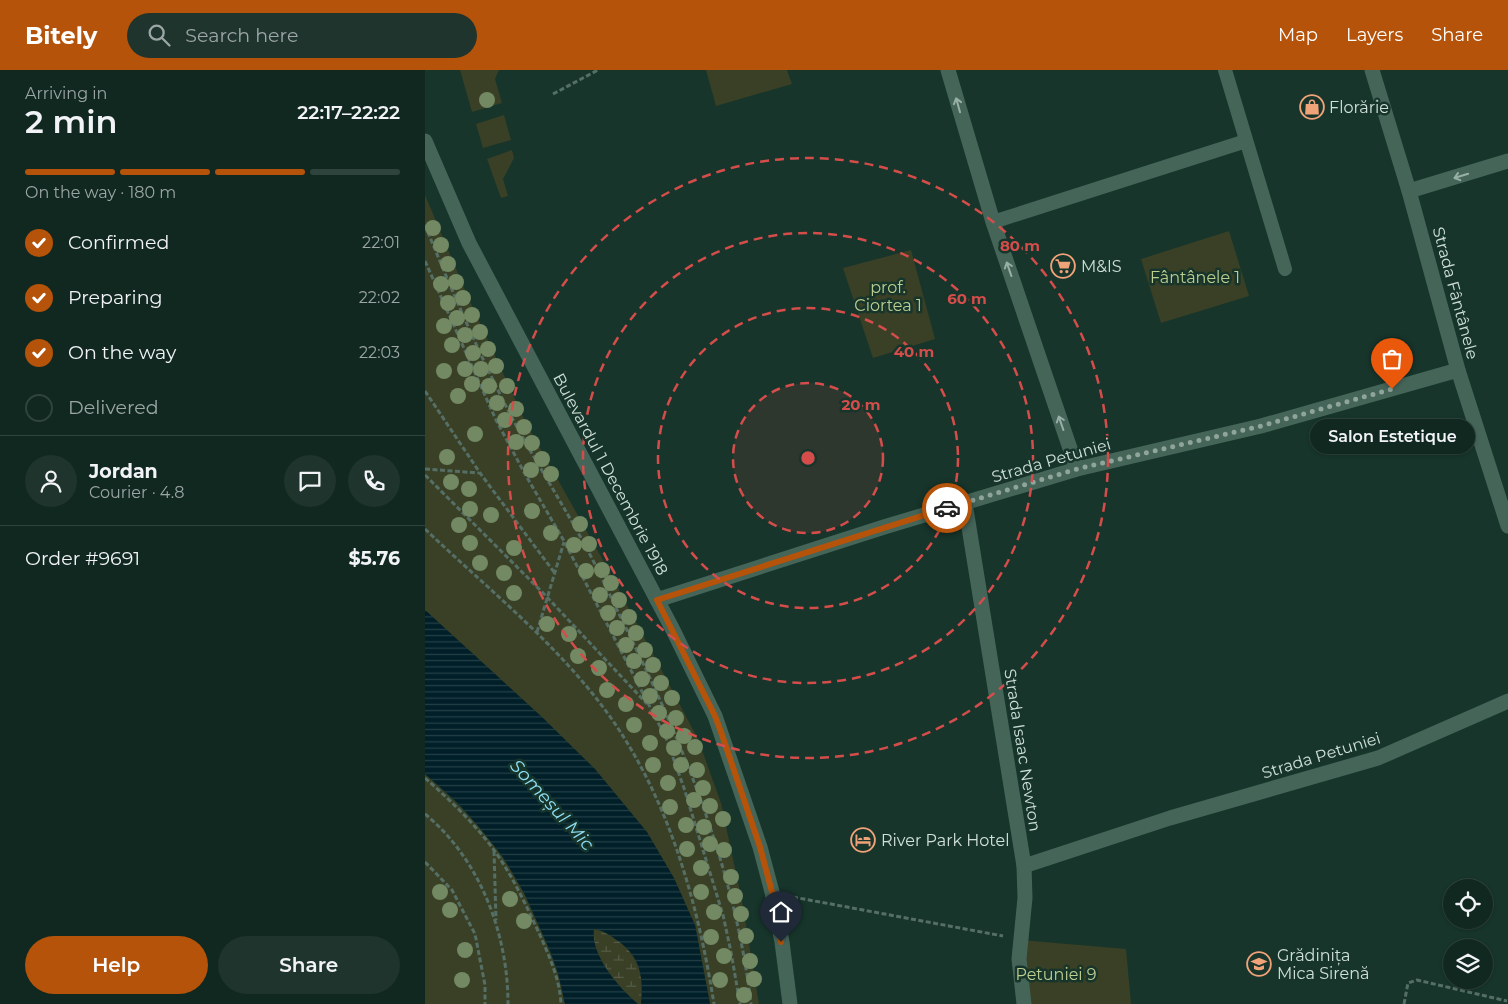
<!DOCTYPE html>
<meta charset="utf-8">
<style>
:root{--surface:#112820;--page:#1e342d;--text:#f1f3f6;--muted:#9ca6a5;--line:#30443e;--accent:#b45309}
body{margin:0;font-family:Montserrat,sans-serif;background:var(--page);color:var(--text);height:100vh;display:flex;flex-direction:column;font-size:19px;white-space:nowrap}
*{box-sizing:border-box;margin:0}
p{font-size:16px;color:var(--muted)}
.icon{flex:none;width:28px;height:28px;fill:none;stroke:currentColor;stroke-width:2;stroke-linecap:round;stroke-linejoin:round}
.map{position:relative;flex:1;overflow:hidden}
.sheet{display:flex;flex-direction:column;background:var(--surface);width:425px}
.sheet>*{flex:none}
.fabs{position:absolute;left:1018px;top:809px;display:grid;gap:10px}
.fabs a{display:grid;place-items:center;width:50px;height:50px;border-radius:50%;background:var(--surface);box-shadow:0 1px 4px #0004,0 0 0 1px var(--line);font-size:25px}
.pin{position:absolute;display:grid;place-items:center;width:42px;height:42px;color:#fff;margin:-51px -21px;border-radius:50% 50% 50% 0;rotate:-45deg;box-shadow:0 0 5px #0007}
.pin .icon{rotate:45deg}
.courier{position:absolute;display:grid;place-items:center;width:50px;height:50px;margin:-25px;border:4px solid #b45309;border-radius:50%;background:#fff;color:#222;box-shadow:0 1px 6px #0007}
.bubble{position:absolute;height:35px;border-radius:18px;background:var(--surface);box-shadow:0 1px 4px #0004,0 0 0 1px var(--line);font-size:16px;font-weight:600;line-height:35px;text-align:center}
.head em{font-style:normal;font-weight:600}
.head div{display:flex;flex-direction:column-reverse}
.head{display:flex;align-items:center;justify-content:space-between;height:85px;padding:0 25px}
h1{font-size:32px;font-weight:600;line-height:38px}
.bar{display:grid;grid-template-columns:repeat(4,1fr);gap:8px 5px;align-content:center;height:60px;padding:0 25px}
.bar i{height:6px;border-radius:4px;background:var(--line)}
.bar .on{background:var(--accent)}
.bar p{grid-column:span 4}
.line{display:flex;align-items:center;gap:12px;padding:0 25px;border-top:1px solid var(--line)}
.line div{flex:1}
.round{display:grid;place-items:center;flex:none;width:52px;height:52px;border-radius:26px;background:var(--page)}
ol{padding:0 25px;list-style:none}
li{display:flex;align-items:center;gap:15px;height:55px}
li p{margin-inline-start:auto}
li .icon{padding:5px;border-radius:50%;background:var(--accent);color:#fff;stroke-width:4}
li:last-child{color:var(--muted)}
li i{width:28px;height:28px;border:2px solid var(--line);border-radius:50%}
.cta{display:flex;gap:10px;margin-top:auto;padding:10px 25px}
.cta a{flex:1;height:58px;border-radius:30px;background:var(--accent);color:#fff;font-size:20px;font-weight:600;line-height:58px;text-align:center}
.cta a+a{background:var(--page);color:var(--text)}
header{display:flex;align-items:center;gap:30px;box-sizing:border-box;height:70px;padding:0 25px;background:var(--accent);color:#fff}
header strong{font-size:24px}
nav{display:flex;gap:28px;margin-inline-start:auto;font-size:18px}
.search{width:350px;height:45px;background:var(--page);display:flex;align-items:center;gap:12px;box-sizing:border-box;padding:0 18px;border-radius:28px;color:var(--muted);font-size:19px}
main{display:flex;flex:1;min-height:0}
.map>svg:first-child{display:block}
.green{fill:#394026}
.wetland{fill:url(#wetland-marsh)}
.water{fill:url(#water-rules)}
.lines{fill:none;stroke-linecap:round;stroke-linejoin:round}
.path{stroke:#566f66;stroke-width:3;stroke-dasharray:5 2.5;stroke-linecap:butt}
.service{stroke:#456559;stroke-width:14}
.minor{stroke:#456559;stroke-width:15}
.secondary{stroke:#456559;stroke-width:15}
.tree{fill:#728963}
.oneway{stroke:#98afa5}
.done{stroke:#8fa49b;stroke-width:5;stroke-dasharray:0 9}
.route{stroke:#b45309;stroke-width:6}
.ring{fill:none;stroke:#d54d4b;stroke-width:2.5;stroke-dasharray:9 6}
.labels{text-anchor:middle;stroke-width:5;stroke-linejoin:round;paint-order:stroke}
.poi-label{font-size:16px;fill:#cfe0d8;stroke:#17352b;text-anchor:start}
.park-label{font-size:16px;fill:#bdce91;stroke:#17352b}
.street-label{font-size:16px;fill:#cfe0d8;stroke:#17352b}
.water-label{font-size:18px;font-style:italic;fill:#8fdff5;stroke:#17352b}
.centre{fill:#d54d4b;stroke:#17352b;stroke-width:2.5}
.ring-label{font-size:15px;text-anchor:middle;font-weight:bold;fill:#d54d4b;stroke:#17352b;stroke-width:5;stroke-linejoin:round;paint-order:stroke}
</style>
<header>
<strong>Bitely</strong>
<div class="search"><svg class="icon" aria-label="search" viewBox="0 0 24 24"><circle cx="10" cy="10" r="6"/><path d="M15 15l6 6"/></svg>Search here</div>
<nav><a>Map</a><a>Layers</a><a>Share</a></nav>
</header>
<main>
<section class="sheet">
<div class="head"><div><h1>2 min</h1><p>Arriving in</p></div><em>22:17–22:22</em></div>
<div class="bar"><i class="on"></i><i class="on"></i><i class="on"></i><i></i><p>On the way · 180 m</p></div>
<ol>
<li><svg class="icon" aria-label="check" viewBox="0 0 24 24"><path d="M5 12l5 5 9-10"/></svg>Confirmed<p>22:01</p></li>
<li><svg class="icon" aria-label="check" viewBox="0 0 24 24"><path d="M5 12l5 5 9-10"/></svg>Preparing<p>22:02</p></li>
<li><svg class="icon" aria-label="check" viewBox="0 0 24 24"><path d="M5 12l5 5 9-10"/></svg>On the way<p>22:03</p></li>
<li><i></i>Delivered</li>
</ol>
<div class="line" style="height:90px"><a class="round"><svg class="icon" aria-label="person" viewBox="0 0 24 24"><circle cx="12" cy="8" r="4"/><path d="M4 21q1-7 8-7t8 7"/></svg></a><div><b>Jordan</b><p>Courier · 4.8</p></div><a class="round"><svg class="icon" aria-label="chat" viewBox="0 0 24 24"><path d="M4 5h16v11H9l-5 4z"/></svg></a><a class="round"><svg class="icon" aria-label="phone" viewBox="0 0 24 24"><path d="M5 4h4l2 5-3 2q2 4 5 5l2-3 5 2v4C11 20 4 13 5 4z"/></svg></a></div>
<div class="line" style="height:65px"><div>Order #9691</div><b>$5.76</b></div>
<div class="cta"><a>Help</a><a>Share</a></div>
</section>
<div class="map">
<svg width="1083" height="934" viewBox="0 0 1083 934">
<defs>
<pattern id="wetland-marsh" width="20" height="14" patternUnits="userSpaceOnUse" patternTransform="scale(1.25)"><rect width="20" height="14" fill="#394026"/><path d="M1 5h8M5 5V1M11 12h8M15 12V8" fill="none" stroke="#555b45"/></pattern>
<pattern id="water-rules" width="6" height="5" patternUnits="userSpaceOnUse" patternTransform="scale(1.25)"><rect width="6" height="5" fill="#001f28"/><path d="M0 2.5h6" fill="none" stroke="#243f46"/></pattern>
</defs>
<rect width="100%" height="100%" fill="#17352b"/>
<g class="green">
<polygon points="35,0 74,0 70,9 77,33 47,42"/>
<polygon points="281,0 362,0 367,14 291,36"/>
<polygon points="79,45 86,70 58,78 51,54"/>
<polygon points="87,80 89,88 78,109 83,126 76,128 62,89"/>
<polygon points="0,125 43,227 101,353 183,499 273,669 296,733 317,831 334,934 285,934 270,855 119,649 0,540"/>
<polygon points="804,161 824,226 736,253 716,189"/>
<polygon points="486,180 510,269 448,288 418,198"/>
<path d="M 0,704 C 41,739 74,775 99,823 C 106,837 112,851 118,865 C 127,887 137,910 140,934 L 0,934 Z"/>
<polygon points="596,870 701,879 706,934 599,934"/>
</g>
<path class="wetland" d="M 168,859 C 176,860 183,864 190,868 C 215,885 219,905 216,934 L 213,934 C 192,916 167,888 168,859 Z"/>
<path class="water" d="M 0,540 L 119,649 L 170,699 L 222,762 L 249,808 L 270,855 L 285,934 L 216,934 C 219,906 215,885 190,869 C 184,864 177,860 169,859 C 165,885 194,918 213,934 L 140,934 L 133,903 L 126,883 L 99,823 L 78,787 L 54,757 L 33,733 L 0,704 Z"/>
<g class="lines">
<g class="path">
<polyline points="128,24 173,0"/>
<path d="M 0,155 C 26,219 54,284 86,346 C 110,391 138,434 162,479 C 175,503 186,528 198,552 C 258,673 310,799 326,934"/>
<polyline points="0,191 71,350 100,404 139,471 241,668 259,718 298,845 306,882 315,934"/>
<polyline points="0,321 55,403 129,502"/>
<polyline points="0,399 54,403"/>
<polyline points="0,405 121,526 222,634"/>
<path d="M 0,459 C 64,520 135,576 186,648 C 245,732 273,834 289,934"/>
<polyline points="112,562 139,472"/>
<path d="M 0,708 C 25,730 49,753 69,780 C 87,805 100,833 113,861 C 123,883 135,909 136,934"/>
<path d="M 0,744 C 55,789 83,864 83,934"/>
<polyline points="69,781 71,850"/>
<polyline points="0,792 27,820 50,864 60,915 60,934"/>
<polyline points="368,827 578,866"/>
<polyline points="979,934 983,913 992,910 1082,931"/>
</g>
<g class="service">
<polyline points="800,0 860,199"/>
<polyline points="568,152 821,71"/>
</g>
<g class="minor">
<polyline points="523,0 568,152 652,399"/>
<polyline points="984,121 1083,91"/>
<polyline points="540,433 599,796 600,828 594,889 599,934"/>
<polyline points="232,530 459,457 652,399 836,356 1033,300"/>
<polyline points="599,796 745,748 953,688 1083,631"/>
</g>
<g class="secondary">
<polyline points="947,0 984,121 1033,300 1083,456"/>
<polyline points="0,71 44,173 248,560 290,646 335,777 347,822 357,872 365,934"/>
</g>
</g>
<g class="tree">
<circle cx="62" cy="30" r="8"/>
<circle cx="8" cy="158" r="8"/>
<circle cx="16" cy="175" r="8"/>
<circle cx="23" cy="194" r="8"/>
<circle cx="31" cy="212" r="8"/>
<circle cx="16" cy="214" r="8"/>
<circle cx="38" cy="228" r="8"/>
<circle cx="23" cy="233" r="8"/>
<circle cx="47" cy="245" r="8"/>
<circle cx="32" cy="248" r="8"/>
<circle cx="19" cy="256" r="8"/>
<circle cx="55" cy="262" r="8"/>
<circle cx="40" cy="265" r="8"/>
<circle cx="27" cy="275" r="8"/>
<circle cx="63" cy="279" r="8"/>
<circle cx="48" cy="283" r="8"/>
<circle cx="71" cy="296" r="8"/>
<circle cx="40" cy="299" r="8"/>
<circle cx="56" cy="299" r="8"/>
<circle cx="19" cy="301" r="8"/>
<circle cx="47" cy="314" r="8"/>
<circle cx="64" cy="316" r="8"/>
<circle cx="82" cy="316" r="8"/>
<circle cx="33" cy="326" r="8"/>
<circle cx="72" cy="333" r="8"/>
<circle cx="91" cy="339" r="8"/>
<circle cx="80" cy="350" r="8"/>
<circle cx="99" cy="357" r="8"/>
<circle cx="50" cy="364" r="8"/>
<circle cx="91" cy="372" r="8"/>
<circle cx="107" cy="373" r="8"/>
<circle cx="22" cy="387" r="8"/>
<circle cx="117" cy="389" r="8"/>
<circle cx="106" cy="400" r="8"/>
<circle cx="126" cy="404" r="8"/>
<circle cx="26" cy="412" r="8"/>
<circle cx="44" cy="419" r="8"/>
<circle cx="45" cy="439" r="8"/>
<circle cx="107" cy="441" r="8"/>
<circle cx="66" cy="445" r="8"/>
<circle cx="155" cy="454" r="8"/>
<circle cx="34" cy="455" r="8"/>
<circle cx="126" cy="463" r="8"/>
<circle cx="45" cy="473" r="8"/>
<circle cx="164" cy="474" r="8"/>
<circle cx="149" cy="475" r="8"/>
<circle cx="89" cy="478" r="8"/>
<circle cx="55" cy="493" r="8"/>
<circle cx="177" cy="500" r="8"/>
<circle cx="161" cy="501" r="8"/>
<circle cx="79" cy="503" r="8"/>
<circle cx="186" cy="513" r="8"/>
<circle cx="89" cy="523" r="8"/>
<circle cx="175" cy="525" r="8"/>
<circle cx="194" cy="530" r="8"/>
<circle cx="183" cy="543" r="8"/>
<circle cx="204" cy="547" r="8"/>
<circle cx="122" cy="554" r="8"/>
<circle cx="192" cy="558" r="8"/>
<circle cx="211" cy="563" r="8"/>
<circle cx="144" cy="564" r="8"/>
<circle cx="201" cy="575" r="8"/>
<circle cx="220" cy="580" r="8"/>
<circle cx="153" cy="586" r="8"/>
<circle cx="209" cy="591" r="8"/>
<circle cx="228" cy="595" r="8"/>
<circle cx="174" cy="598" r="8"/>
<circle cx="217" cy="609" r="8"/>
<circle cx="236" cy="613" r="8"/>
<circle cx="182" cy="620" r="8"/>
<circle cx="225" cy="626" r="8"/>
<circle cx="247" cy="628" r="8"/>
<circle cx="201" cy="634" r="8"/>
<circle cx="234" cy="643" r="8"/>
<circle cx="251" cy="648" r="8"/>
<circle cx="209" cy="655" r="8"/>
<circle cx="242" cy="661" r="8"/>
<circle cx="259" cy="666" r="8"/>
<circle cx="225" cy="673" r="8"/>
<circle cx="270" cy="677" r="8"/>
<circle cx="249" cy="678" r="8"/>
<circle cx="228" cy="695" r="8"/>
<circle cx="256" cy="695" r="8"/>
<circle cx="272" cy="700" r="8"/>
<circle cx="243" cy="713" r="8"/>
<circle cx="278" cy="718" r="8"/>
<circle cx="269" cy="730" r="8"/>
<circle cx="285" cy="736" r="8"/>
<circle cx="245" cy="737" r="8"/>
<circle cx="298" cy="749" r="8"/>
<circle cx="261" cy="755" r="8"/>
<circle cx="279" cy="757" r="8"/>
<circle cx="285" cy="774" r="8"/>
<circle cx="262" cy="779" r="8"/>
<circle cx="299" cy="780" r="8"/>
<circle cx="276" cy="798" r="8"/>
<circle cx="306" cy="807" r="8"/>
<circle cx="15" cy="822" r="8"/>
<circle cx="276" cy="822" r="8"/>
<circle cx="310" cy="826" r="8"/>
<circle cx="85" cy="829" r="8"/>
<circle cx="25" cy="840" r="8"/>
<circle cx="289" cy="842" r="8"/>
<circle cx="316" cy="844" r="8"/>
<circle cx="99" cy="851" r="8"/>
<circle cx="321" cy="866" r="8"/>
<circle cx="286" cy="867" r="8"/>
<circle cx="40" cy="880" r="8"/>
<circle cx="299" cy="886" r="8"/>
<circle cx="325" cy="891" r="8"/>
<circle cx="329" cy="909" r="8"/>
<circle cx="37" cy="910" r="8"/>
<circle cx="295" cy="910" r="8"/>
<circle cx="319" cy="925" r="8"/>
</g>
<defs><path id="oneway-shaft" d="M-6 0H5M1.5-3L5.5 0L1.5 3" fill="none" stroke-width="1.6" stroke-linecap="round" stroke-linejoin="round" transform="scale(1.25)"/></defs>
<g class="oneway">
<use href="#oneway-shaft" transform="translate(533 35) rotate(-106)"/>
<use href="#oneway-shaft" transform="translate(1036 106) rotate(163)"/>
<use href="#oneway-shaft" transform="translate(584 199) rotate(-109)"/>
<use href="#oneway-shaft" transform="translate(636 353) rotate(-109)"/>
</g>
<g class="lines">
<polyline class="done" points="522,438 652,399 836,356 967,319"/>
<polyline class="route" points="356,872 347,822 335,777 296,662 290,646 232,530 522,438"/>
</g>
<circle cx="383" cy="388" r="75" fill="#d54d4b" fill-opacity=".12"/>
<g class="ring">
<circle cx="383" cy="388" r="75"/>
<circle cx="383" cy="388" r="150"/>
<circle cx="383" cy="388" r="225"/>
<circle cx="383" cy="388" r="300"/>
</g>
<defs>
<g id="shop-ring" transform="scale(1.25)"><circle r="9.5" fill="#17352b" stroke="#f0a279" stroke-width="1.5"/><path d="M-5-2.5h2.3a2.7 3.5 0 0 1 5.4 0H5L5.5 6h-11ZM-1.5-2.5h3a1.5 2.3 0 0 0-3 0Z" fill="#f0a279"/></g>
<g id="supermarket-ring" transform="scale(1.25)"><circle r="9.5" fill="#17352b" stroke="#f0a279" stroke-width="1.5"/><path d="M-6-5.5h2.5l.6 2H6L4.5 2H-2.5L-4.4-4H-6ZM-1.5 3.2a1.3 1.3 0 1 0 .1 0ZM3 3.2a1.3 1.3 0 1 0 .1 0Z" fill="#f0a279"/></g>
<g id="hotel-ring" transform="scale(1.25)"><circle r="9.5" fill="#17352b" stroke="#f0a279" stroke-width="1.5"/><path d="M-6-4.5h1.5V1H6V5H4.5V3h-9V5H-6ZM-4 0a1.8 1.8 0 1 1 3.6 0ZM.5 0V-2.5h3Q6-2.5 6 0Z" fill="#f0a279"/></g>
<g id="school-ring" transform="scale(1.25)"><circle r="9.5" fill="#17352b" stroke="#f0a279" stroke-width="1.5"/><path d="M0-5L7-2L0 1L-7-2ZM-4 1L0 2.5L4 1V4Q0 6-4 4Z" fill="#f0a279"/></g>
</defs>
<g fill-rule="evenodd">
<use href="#shop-ring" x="887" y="37"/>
<use href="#supermarket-ring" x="638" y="196"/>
<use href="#hotel-ring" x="438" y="770"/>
<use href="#school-ring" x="834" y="894"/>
</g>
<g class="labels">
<g class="poi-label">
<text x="904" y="43">Florărie</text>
<text x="656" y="202">M&amp;IS</text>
<text x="456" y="776">River Park Hotel</text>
<text x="852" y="891">Grădinița<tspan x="852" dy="18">Mica Sirenă</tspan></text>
</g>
<g class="park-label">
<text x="770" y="213">Fântânele 1</text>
<text x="463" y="223">prof.<tspan x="463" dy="18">Ciortea 1</tspan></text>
<text x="631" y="910">Petuniei 9</text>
</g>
<g class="street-label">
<text transform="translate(1031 223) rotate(75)" y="6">Strada Fântânele</text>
<text transform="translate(626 390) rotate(-16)" y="6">Strada Petuniei</text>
<text transform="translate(186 404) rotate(62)" y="6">Bulevardul 1 Decembrie 1918</text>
<text transform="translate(598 680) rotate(81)" y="6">Strada Isaac Newton</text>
<text transform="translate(896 685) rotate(-17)" y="6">Strada Petuniei</text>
</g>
<g class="water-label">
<text transform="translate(127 735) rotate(48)" y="6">Someșul Mic</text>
</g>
</g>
<circle cx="383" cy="388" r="8" class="centre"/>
<g class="ring-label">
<text x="595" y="181">80 m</text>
<text x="542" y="234">60 m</text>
<text x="489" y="287">40 m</text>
<text x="436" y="340">20 m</text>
</g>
</svg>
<div class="fabs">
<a><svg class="icon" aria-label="locate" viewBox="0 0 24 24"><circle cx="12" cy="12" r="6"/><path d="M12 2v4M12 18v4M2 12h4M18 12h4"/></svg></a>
<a><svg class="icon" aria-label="layers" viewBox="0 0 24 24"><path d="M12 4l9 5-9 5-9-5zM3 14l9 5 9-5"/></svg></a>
</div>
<div class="pin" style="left:967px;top:319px;background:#ea580c"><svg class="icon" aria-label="bag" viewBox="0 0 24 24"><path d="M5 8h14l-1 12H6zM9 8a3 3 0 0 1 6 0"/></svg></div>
<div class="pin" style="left:356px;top:872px;background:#1f2937"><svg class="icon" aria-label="home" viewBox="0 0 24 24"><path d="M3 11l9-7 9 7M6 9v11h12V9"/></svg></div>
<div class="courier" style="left:522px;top:438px"><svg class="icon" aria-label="car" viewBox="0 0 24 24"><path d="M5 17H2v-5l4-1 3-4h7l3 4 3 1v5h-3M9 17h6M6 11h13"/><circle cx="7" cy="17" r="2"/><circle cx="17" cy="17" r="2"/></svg></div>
<div class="bubble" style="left:885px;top:349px;width:165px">Salon Estetique</div>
</div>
</main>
